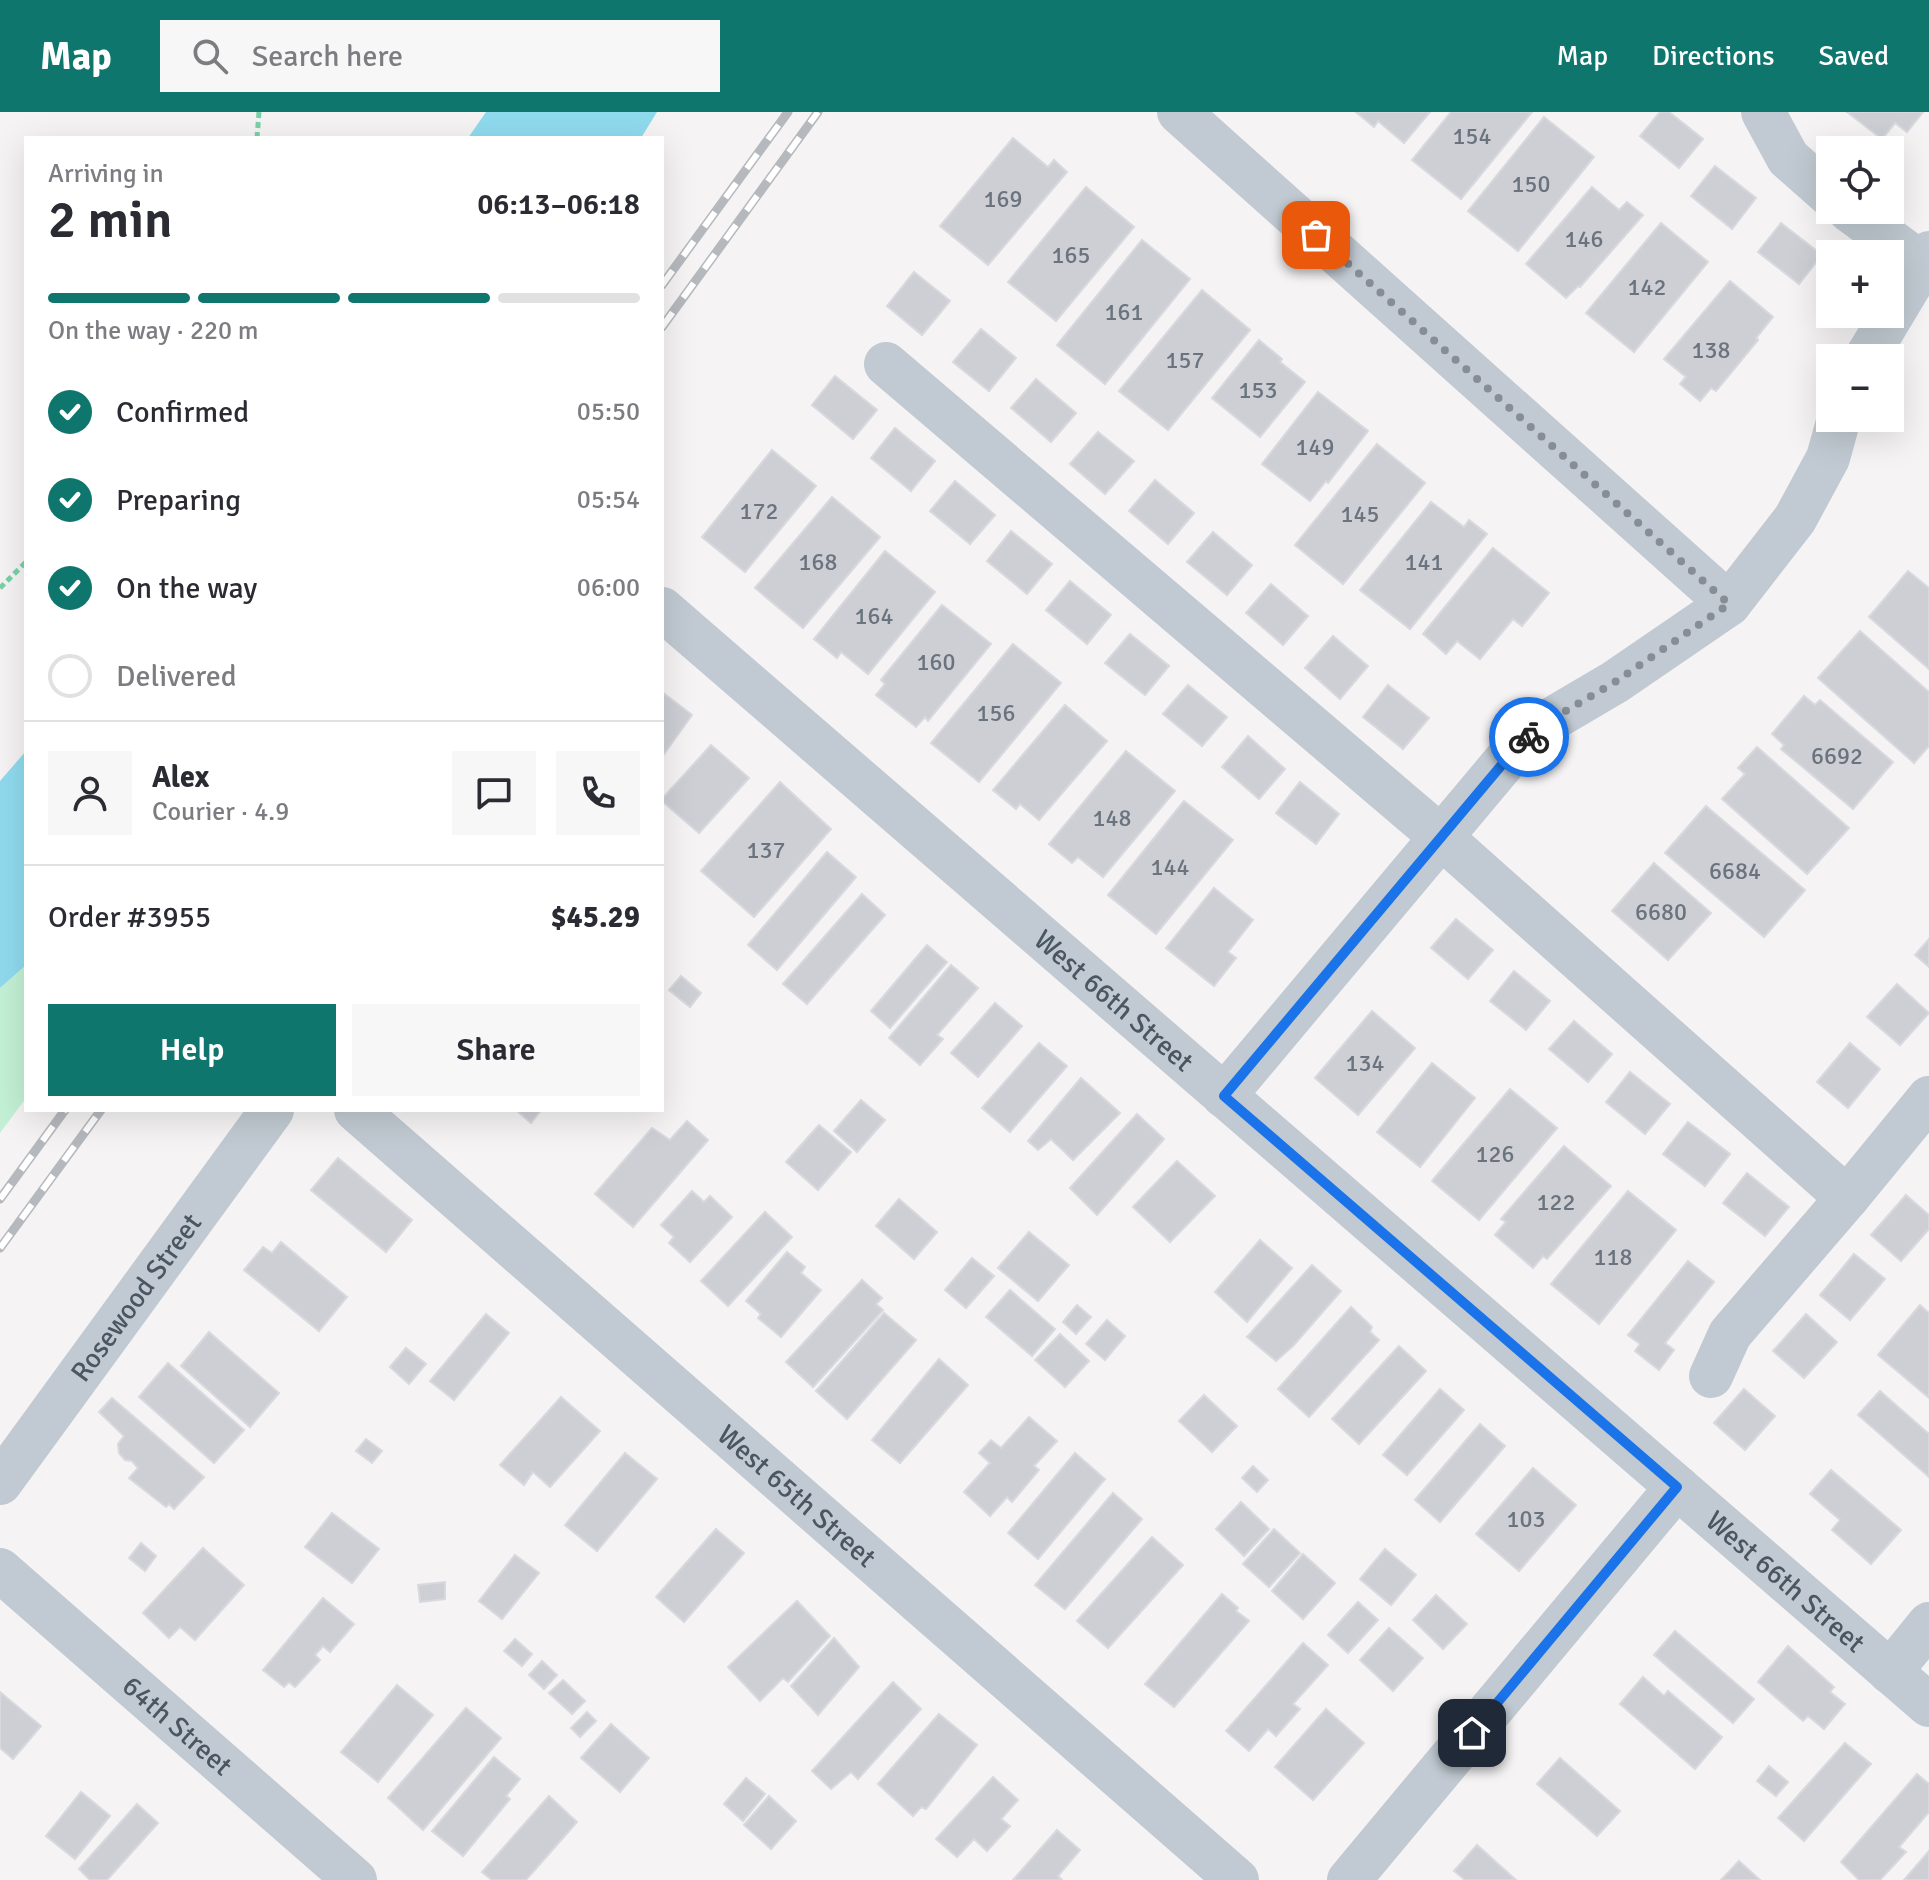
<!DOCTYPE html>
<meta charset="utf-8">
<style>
:root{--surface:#fff;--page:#f7f7f7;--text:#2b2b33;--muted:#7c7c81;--line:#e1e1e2;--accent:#0f766e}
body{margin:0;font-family:Signika,sans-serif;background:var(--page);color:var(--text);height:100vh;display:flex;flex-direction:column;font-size:30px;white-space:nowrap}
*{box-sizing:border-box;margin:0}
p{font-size:26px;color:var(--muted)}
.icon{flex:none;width:44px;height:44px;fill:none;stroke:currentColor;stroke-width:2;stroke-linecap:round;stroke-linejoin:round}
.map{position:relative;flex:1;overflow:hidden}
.details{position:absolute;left:24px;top:24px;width:640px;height:976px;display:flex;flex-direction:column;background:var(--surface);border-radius:0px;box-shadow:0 8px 32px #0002}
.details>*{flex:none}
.tools{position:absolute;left:1816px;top:24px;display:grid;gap:16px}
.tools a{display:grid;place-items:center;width:88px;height:88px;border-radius:0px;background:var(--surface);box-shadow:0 8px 32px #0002;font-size:40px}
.pin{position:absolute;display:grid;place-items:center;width:68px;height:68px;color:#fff;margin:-34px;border-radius:16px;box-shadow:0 4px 12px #0006}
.courier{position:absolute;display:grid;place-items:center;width:80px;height:80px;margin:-40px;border:6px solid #1a73e8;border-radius:50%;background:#fff;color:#222;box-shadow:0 2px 10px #0007}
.headline em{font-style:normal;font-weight:600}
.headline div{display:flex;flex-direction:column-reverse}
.headline{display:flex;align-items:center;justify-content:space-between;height:136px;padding:0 24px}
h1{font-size:52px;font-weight:600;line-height:60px}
.bar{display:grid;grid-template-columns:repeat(4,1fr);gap:12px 8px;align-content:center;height:96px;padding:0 24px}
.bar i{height:10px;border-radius:6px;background:var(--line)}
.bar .active{background:var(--accent)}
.bar p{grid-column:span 4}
.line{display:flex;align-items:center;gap:20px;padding:0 24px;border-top:2px solid var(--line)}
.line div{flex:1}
.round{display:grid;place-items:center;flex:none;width:84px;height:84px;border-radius:0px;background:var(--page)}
ol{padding:0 24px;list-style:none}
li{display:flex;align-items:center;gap:24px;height:88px}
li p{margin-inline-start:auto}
li .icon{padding:8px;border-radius:50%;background:var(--accent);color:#fff;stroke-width:4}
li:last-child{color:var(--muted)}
li i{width:44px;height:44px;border:4px solid var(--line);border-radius:50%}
.cta{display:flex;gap:16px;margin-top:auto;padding:16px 24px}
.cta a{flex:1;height:92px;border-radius:0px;background:var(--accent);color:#fff;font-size:32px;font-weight:600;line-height:92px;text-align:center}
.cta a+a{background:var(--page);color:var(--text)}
header{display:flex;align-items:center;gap:48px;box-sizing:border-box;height:112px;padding:0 40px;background:var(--accent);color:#fff}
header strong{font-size:38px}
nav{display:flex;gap:44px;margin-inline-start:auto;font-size:28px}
.search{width:560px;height:72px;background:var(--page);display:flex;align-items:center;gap:20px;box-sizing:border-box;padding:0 28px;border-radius:0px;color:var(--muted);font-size:30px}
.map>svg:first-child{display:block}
.green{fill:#c3f1d5}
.water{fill:#90daee}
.building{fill:#cdcfd5;stroke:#d7d9de;stroke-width:2}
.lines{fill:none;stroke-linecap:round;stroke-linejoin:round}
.path{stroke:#7ad0a6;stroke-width:5;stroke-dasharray:6 4;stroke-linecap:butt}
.minor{stroke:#c1cad2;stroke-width:44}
.rail-casing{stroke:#b5b8bd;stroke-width:9}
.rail{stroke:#fff;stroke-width:6;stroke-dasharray:18;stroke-linecap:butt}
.done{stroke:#868d94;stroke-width:8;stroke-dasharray:0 14.4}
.route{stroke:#1a73e8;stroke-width:10}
.labels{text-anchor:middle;stroke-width:8;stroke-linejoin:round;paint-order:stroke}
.number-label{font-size:24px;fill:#6b747e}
.street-label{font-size:28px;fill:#4a5661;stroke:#fff}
</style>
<header>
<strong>Map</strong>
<div class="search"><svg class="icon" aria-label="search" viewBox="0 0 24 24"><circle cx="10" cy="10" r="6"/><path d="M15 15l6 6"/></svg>Search here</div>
<nav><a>Map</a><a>Directions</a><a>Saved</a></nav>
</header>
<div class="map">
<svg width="1929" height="1768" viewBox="0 0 1929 1768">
<rect width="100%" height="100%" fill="#f5f3f3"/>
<polygon class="green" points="26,853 26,986 0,1021 0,876"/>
<g class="water">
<polygon points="486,0 657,0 641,26 468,26"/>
<polygon points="26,639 26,853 0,876 0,669"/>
</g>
<g class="building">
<polygon points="1356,0 1430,0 1404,31 1378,9 1374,15"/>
<polygon points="1451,0 1532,0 1461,87 1412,48"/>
<polygon points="1660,0 1669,0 1703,27 1679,56 1640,24"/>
<polygon points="1847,0 1923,0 1907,20 1895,11 1882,27"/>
<polygon points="1544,5 1594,45 1518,139 1468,99"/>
<polygon points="1013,26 1048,55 1054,48 1067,60 988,153 940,114"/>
<polygon points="1715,54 1756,86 1732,117 1691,84"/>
<polygon points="1086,75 1134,115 1056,209 1008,170"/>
<polygon points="1592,75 1619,98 1627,90 1643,103 1580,175 1578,174 1566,186 1526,152"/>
<polygon points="1661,111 1708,150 1634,240 1586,201"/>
<polygon points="1781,111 1822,143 1799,172 1758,140"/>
<polygon points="1142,128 1190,167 1105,272 1057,233"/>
<polygon points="914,160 950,189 922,223 887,194"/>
<polygon points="1730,169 1773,205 1756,226 1758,228 1716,279 1711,276 1700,289 1680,272 1686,265 1664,247"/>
<polygon points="1202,178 1250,218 1168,318 1119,279"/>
<polygon points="981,217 1016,246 989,279 953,250"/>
<polygon points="1259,228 1282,247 1280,250 1305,270 1260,325 1212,286"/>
<polygon points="835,264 877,298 853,327 812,293"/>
<polygon points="1036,267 1076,301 1051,330 1011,296"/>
<polygon points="1318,280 1368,319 1328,371 1326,369 1310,389 1262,352"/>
<polygon points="895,316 935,349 911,379 871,346"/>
<polygon points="1098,320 1134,349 1105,382 1070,352"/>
<polygon points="1377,332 1425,371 1343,472 1295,433"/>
<polygon points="772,338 816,374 745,460 702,425"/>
<polygon points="1155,368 1194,401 1168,432 1129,399"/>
<polygon points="955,369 995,403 970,432 930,399"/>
<polygon points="832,385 880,425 803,516 755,476"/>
<polygon points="1431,390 1464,415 1469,408 1487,422 1410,517 1360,478"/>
<polygon points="1011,419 1052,452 1027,482 987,449"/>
<polygon points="1213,420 1252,453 1227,483 1187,450"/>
<polygon points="1493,436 1549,481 1522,514 1513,507 1480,547 1457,529 1446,542 1423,522"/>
<polygon points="885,439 935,480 868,562 841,540 837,546 814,527"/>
<polygon points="1908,459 1929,476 1929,557 1869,505"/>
<polygon points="1070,469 1111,503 1087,532 1046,498"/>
<polygon points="1271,472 1308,504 1283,533 1246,501"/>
<polygon points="942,493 991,532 928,609 925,605 916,615 876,583 885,572 881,568"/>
<polygon points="1860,519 1929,580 1929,634 1914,651 1818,566"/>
<polygon points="1130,522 1169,554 1145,583 1105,551"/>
<polygon points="1333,524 1368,554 1340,587 1305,556"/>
<polygon points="1013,532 1061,571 979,670 931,631"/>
<polygon points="1188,573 1227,605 1202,634 1163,602"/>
<polygon points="1388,573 1429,606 1403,637 1363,605"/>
<polygon points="662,580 692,603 662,645"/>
<polygon points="1804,584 1815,593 1820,588 1893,650 1853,697 1781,637 1784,633 1772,622"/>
<polygon points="1065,593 1107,629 1039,708 1020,692 1016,697 993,678"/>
<polygon points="1248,624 1285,657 1259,687 1222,655"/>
<polygon points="711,633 749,666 699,721 662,689 662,687"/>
<polygon points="1757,635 1849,716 1807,762 1722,687 1745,662 1738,656"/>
<polygon points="1126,639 1175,679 1103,765 1078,745 1072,751 1049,732"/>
<polygon points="780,670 831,717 754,805 701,759"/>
<polygon points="1300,670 1339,702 1316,732 1276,701"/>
<polygon points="1184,689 1233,728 1156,822 1108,783"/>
<polygon points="1706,694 1805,778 1764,825 1665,741"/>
<polygon points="827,740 856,765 777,858 748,833"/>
<polygon points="1654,751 1711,801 1668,848 1612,799"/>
<polygon points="1214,776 1253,808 1228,840 1236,846 1214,874 1166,836"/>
<polygon points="862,782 885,803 807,892 783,872"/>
<polygon points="1456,807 1493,838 1468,867 1431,836"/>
<polygon points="1929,827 1929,855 1915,843"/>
<polygon points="927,833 947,850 890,916 871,899"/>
<polygon points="951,853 978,876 937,923 943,927 920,953 889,926"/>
<polygon points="1514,859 1550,889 1526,918 1490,889"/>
<polygon points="681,864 701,881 690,895 669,878"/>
<polygon points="1897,872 1929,901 1900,933 1867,905"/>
<polygon points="995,891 1022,914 978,965 951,941"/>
<polygon points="1372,899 1415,936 1358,1003 1315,966"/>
<polygon points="1574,909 1612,942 1588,970 1549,937"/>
<polygon points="1039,931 1067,954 1010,1020 982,996"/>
<polygon points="1850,931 1880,957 1848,996 1817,970"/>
<polygon points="1432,951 1475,986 1420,1055 1377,1020"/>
<polygon points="1630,960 1670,992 1645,1022 1606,990"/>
<polygon points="1081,966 1120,1001 1073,1048 1051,1027 1038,1038 1028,1029"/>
<polygon points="1510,977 1557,1016 1479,1108 1432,1069"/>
<polygon points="861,988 885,1008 857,1040 834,1019"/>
<polygon points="516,998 541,998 531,1011"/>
<polygon points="1137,1002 1164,1027 1097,1103 1070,1076"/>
<polygon points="687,1009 708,1028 633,1115 595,1082 652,1016 670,1028"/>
<polygon points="1688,1010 1730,1042 1705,1074 1663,1042"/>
<polygon points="819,1013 851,1040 818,1078 786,1050"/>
<polygon points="1564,1034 1611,1074 1547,1147 1543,1144 1533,1156 1495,1123 1506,1110 1501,1107"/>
<polygon points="338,1046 412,1108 386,1140 311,1078"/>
<polygon points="1177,1049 1215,1084 1170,1130 1133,1095"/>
<polygon points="1747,1061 1789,1095 1765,1124 1723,1091"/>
<polygon points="692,1079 704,1090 710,1084 732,1105 690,1150 669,1131 674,1125 661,1113"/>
<polygon points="1628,1079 1676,1118 1599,1212 1551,1172"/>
<polygon points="1906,1083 1929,1103 1929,1117 1901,1149 1871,1123"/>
<polygon points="899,1087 937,1120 914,1147 876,1114"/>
<polygon points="765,1100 792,1125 728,1194 701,1169"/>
<polygon points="1029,1120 1069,1153 1038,1189 998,1156"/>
<polygon points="1260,1128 1292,1156 1247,1210 1215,1180"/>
<polygon points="281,1130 347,1185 319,1219 244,1158 263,1135 272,1141"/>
<polygon points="787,1140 805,1155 801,1161 821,1178 781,1225 758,1206 761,1202 746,1189"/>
<polygon points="1854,1142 1885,1167 1850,1208 1820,1183"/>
<polygon points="972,1146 994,1164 966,1196 945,1178"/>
<polygon points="1688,1149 1714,1170 1665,1231 1674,1238 1659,1258 1635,1239 1640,1232 1628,1223"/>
<polygon points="1312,1153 1341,1179 1293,1234 1276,1249 1247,1225"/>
<polygon points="862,1168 882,1186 876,1192 883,1198 813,1275 786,1250"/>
<polygon points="1010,1178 1055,1217 1032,1244 986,1205"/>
<polygon points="1077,1193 1091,1205 1076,1222 1063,1210"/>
<polygon points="1920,1193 1929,1201 1929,1286 1878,1243"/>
<polygon points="1351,1195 1372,1215 1370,1220 1379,1228 1309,1305 1278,1277"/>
<polygon points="884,1201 916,1228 847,1307 816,1279"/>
<polygon points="486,1202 509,1221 454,1288 430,1269"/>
<polygon points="1806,1202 1837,1230 1804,1266 1773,1239"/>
<polygon points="1107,1208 1125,1224 1105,1248 1086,1232"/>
<polygon points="209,1220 279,1281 250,1315 181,1254"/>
<polygon points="1060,1222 1089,1249 1065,1275 1035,1248"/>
<polygon points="1399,1234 1426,1259 1359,1332 1332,1307"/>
<polygon points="406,1236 426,1252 409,1272 390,1255"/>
<polygon points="939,1247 968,1273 900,1351 872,1328"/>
<polygon points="168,1251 244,1318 214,1351 139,1285"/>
<polygon points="1440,1277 1464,1298 1407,1363 1383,1343"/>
<polygon points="1744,1277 1775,1304 1745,1338 1714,1311"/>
<polygon points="1880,1279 1929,1322 1929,1365 1858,1303"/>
<polygon points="1204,1283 1237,1314 1212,1340 1179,1309"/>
<polygon points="561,1285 600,1319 550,1375 533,1360 524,1373 500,1353"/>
<polygon points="112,1286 204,1365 174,1397 169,1392 166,1395 129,1366 138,1356 132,1349 125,1348 119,1341 118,1332 124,1324 99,1300"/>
<polygon points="1029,1305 1057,1329 1034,1354 1039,1358 1012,1390 1007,1385 990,1404 964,1380 990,1351 979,1341 991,1328 1001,1336"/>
<polygon points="1480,1312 1505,1334 1440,1410 1415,1388"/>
<polygon points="366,1327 382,1339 372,1351 356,1339"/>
<polygon points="625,1341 657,1367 597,1439 565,1413"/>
<polygon points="1075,1341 1105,1367 1038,1447 1008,1421"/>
<polygon points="1253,1354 1268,1368 1257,1380 1242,1366"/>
<polygon points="1533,1356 1576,1393 1519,1459 1476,1422"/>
<polygon points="1831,1358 1901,1418 1871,1452 1832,1418 1840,1408 1810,1382"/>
<polygon points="1113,1381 1142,1407 1065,1497 1035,1473"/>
<polygon points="1241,1390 1269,1417 1244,1444 1216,1417"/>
<polygon points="332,1401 379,1437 352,1471 305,1435"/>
<polygon points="716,1417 744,1441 684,1510 656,1485"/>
<polygon points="1274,1417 1300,1441 1269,1475 1243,1452"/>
<polygon points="1152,1425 1183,1453 1108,1536 1077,1509"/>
<polygon points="141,1431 156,1444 145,1459 129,1446"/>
<polygon points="203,1436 244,1473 195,1528 180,1515 169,1526 143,1501"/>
<polygon points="1385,1437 1416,1463 1391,1493 1360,1467"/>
<polygon points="1303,1442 1335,1471 1303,1507 1272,1479"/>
<polygon points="515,1443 539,1461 502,1507 479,1489"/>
<polygon points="445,1470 445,1487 420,1490 418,1473"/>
<polygon points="1222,1482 1238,1496 1236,1499 1249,1509 1174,1595 1145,1572"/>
<polygon points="1436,1483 1467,1512 1443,1537 1413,1508"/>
<polygon points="323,1486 354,1512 330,1540 323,1534 315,1543 320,1548 295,1575 289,1570 284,1575 263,1558"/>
<polygon points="797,1489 830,1524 788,1570 783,1566 760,1589 728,1555"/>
<polygon points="1358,1490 1378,1508 1348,1541 1328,1523"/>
<polygon points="1389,1516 1423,1546 1393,1579 1360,1548"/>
<polygon points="1675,1519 1754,1587 1733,1611 1654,1543"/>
<polygon points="834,1526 859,1555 818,1603 791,1574"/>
<polygon points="515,1527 532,1542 522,1554 504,1539"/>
<polygon points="1303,1531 1328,1553 1293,1592 1300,1597 1276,1624 1268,1617 1249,1639 1226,1619"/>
<polygon points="1788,1534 1834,1575 1830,1580 1845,1592 1824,1617 1808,1604 1803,1609 1758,1570"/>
<polygon points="542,1549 557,1563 544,1577 529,1563"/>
<polygon points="1643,1565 1664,1584 1668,1579 1722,1625 1695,1657 1620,1592"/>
<polygon points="563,1568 585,1589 572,1602 549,1581"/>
<polygon points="893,1570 921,1597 858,1667 851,1660 831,1677 812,1659"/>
<polygon points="397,1573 433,1603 378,1670 341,1640"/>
<polygon points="0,1580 41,1614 13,1647 0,1636"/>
<polygon points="466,1596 501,1626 423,1718 388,1686"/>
<polygon points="1326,1597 1364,1631 1313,1688 1275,1655"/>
<polygon points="587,1600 596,1609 580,1625 571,1616"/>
<polygon points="939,1602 977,1633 926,1697 921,1695 913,1704 878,1672"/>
<polygon points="611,1612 649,1646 620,1680 581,1646"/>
<polygon points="1845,1631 1871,1652 1804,1729 1778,1706"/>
<polygon points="494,1645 520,1667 506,1684 510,1687 463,1744 432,1719"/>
<polygon points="1560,1646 1620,1699 1597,1724 1537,1672"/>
<polygon points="1769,1654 1788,1670 1776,1684 1757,1669"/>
<polygon points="1917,1662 1929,1672 1929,1700 1899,1735 1906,1740 1880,1768 1859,1768 1841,1750"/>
<polygon points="993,1665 1018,1688 1001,1707 1010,1714 987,1739 974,1727 957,1745 936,1727"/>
<polygon points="746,1666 765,1682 743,1709 724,1692"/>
<polygon points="81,1680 110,1704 75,1747 46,1724"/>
<polygon points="549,1684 577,1710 526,1768 492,1768 482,1760"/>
<polygon points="769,1684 796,1709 771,1737 744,1713"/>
<polygon points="137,1692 158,1711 107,1768 90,1768 79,1757"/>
<polygon points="1057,1718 1080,1738 1058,1764 1062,1768 1013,1768"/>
<polygon points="1477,1733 1516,1768 1465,1768 1454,1759"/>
<polygon points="1929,1739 1929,1768 1904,1768"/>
<polygon points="1739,1749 1760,1768 1721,1768"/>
</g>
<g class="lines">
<g class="path">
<polyline points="257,26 259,0"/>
<polyline points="0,476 26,450"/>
</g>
<g class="minor">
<polyline points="1179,0 1729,492"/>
<polyline points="1763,0 1788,46 1830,83"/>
<polyline points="1849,98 1922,152"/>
<polyline points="1866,246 1929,141"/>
<polyline points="886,252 1441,725 1847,1086"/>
<path id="s1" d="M 662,497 L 1929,1593"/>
<polyline points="1224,984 1510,643 1547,610 1615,570 1729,492 1795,407 1828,346 1839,306"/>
<path id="s2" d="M 356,998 L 1237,1768"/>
<polyline points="1711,1264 1730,1222 1847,1086 1929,986"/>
<path id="s3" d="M 0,1371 L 272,998"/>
<path id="s4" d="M 0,1458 L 355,1768"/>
<polyline points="1890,1560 1929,1512"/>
<polyline points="1349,1768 1677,1375"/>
</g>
<g class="rail-casing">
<g id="rail">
<polyline points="662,173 788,0"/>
<polyline points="662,215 818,0"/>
<polyline points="0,1087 65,998"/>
<polyline points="0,1136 101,998"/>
</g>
</g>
<use href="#rail" class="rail"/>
</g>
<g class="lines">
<polyline class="done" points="1316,123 1729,492 1615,570 1547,610 1529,625"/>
<polyline class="route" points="1472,1621 1677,1375 1224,984 1510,643 1529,625"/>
</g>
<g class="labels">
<g class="number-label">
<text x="1472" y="32">154</text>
<text x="1531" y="80">150</text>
<text x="1003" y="95">169</text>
<text x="1584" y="135">146</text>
<text x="1071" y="151">165</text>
<text x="1647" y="183">142</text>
<text x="1124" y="208">161</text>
<text x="1711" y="246">138</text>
<text x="1185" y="256">157</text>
<text x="1258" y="286">153</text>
<text x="1315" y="343">149</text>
<text x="759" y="407">172</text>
<text x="1360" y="410">145</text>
<text x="818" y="458">168</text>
<text x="1424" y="458">141</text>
<text x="874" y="512">164</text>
<text x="936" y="558">160</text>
<text x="996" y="609">156</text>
<text x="1837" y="652">6692</text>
<text x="1112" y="714">148</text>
<text x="766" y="746">137</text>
<text x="1170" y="763">144</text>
<text x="1735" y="767">6684</text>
<text x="1661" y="808">6680</text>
<text x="1365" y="959">134</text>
<text x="1495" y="1050">126</text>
<text x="1556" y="1098">122</text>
<text x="1613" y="1153">118</text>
<text x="1526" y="1415">103</text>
</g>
<g class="street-label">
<text dy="10" stroke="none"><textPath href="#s1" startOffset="598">West 66th Street</textPath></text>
<text dy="10" stroke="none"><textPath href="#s3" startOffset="230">Rosewood Street</textPath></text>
<text dy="10" stroke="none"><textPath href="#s2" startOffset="586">West 65th Street</textPath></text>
<text dy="10" stroke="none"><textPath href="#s1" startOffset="1486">West 66th Street</textPath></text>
<text dy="10" stroke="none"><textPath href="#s4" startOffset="236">64th Street</textPath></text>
</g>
</g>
</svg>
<div class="tools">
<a><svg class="icon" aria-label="locate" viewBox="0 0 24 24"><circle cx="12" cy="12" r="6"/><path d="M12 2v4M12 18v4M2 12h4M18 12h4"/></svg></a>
<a>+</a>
<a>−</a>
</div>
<div class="pin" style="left:1316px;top:123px;background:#ea580c"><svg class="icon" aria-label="bag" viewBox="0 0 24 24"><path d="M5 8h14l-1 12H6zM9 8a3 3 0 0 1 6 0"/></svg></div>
<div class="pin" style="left:1472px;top:1621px;background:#1f2937"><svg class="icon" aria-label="home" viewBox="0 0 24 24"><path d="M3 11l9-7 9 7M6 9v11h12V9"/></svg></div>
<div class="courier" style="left:1529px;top:625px"><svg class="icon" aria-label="bike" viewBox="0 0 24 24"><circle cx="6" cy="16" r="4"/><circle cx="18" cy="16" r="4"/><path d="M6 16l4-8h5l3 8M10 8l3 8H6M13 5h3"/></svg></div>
<section class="details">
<div class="headline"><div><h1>2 min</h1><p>Arriving in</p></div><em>06:13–06:18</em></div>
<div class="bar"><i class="active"></i><i class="active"></i><i class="active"></i><i></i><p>On the way · 220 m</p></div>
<ol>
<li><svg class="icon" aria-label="check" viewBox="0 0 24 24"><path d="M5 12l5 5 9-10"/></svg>Confirmed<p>05:50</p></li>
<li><svg class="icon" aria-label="check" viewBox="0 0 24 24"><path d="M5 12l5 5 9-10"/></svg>Preparing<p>05:54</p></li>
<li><svg class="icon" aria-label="check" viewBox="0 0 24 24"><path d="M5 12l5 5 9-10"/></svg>On the way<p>06:00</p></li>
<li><i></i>Delivered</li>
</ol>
<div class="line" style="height:144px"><a class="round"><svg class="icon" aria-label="person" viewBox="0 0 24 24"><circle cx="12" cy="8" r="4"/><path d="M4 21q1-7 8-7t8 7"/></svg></a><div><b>Alex</b><p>Courier · 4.9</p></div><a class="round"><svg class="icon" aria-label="chat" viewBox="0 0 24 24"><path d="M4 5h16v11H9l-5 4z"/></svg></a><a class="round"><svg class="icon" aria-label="phone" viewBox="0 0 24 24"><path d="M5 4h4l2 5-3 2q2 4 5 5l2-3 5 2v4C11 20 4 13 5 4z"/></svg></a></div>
<div class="line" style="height:104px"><div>Order #3955</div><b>$45.29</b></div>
<div class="cta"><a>Help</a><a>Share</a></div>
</section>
</div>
